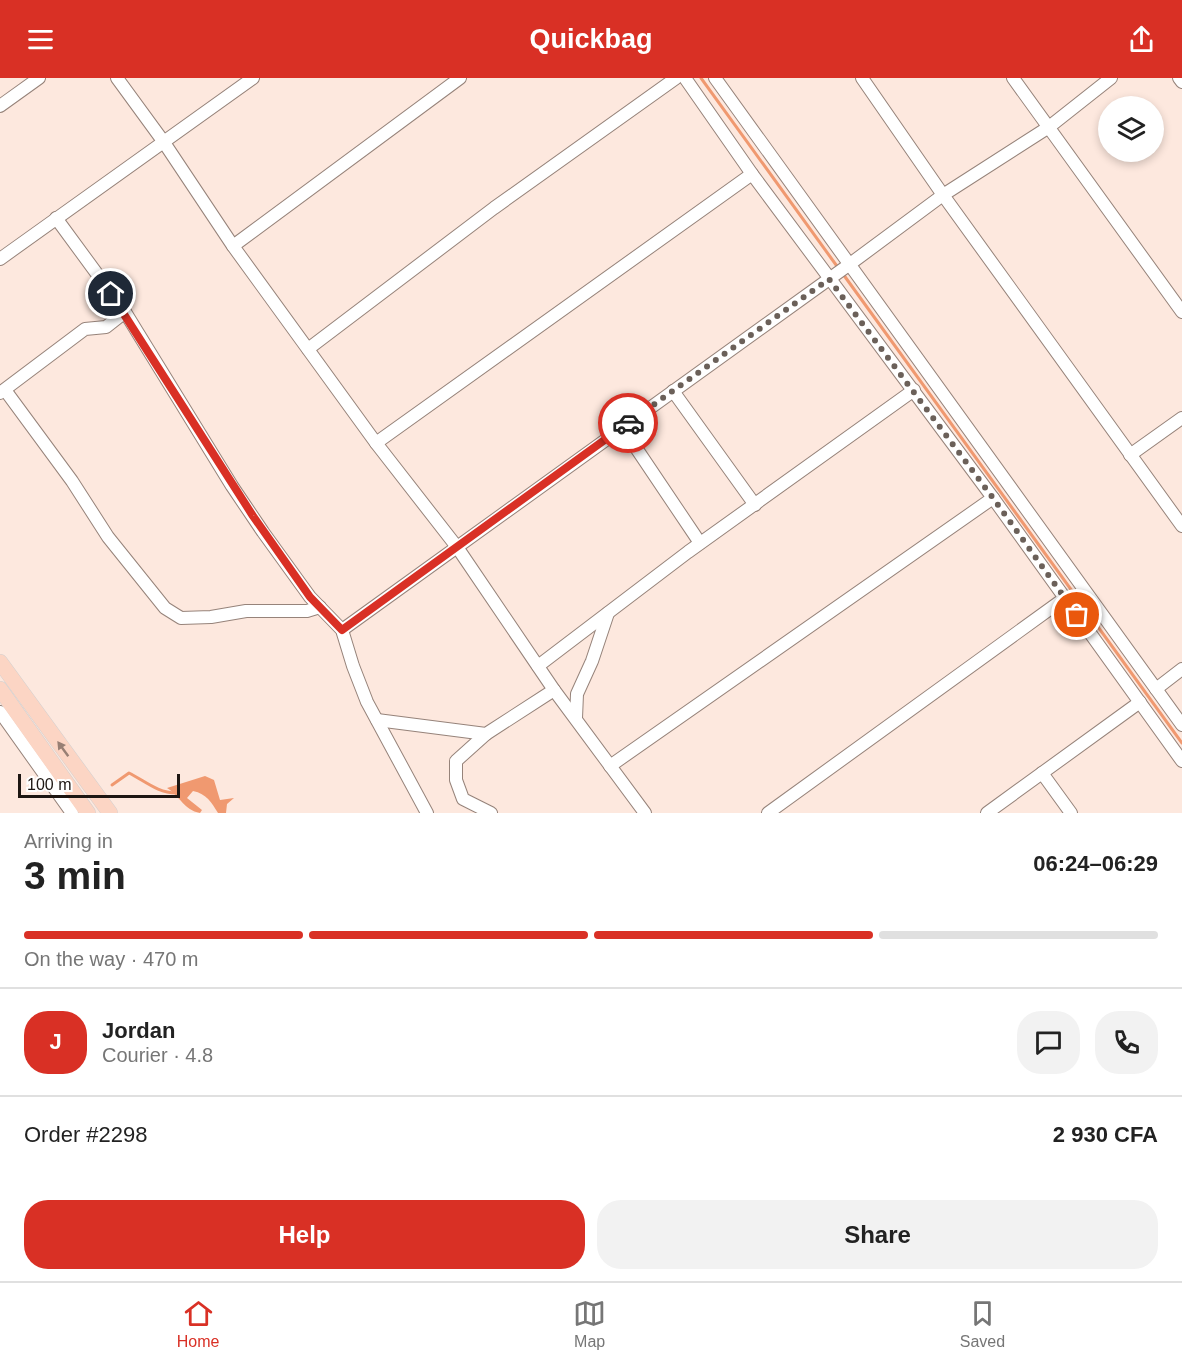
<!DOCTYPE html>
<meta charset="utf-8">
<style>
:root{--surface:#fff;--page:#f2f2f2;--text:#222;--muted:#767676;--line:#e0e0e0;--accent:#d93025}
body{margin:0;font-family:Arial,sans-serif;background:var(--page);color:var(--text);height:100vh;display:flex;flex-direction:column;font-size:22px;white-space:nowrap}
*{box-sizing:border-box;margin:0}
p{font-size:20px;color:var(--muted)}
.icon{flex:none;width:33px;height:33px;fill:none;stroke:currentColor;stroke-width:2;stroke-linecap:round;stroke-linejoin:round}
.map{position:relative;height:735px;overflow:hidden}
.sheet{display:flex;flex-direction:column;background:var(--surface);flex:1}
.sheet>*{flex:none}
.buttons{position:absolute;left:1098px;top:18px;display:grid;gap:12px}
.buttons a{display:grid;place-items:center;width:66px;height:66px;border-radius:50%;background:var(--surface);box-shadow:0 3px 9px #0003;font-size:30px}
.scale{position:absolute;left:18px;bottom:15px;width:162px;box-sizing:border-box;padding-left:6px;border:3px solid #1d1612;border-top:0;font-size:16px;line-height:21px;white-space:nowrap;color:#1d1612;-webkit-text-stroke:4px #fff;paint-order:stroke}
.pin{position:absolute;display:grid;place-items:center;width:51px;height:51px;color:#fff;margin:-26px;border:3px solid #fff;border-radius:50%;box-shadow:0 2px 6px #0007}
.courier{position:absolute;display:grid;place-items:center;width:60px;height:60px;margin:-30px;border:4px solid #d93025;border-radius:50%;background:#fff;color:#222;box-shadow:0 2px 8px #0007}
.overview em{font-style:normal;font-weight:600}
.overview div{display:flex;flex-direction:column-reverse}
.overview{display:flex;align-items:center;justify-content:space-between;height:102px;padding:0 24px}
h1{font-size:39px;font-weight:600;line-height:45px}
.bar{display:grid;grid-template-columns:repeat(4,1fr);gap:9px 6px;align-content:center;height:72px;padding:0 24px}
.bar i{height:8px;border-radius:4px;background:var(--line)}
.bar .selected{background:var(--accent)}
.bar p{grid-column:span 4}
.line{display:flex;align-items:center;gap:15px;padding:0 24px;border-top:2px solid var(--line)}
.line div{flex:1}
.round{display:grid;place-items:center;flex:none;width:63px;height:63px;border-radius:24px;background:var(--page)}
.cta{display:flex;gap:12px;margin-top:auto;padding:12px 24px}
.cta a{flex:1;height:69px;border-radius:24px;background:var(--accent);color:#fff;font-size:24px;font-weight:600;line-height:69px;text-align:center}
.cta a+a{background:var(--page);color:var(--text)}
header{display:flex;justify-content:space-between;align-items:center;height:78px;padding:0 24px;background:var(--accent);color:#fff;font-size:27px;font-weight:600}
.tab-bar{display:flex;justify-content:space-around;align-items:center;height:84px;border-top:2px solid var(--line);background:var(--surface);font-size:16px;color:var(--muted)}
.tab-bar a{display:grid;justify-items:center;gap:3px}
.tab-bar .selected{color:var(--accent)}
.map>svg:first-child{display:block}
.water{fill:#f09970}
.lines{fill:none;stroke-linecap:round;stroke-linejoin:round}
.stream{stroke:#f09970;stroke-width:3}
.minor-casing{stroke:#96837a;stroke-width:14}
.major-casing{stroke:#d2d0d0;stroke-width:16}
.minor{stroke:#fff;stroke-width:12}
.major{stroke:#fcd5c4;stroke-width:15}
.oneway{fill:#987f74}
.done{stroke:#6b6059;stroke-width:6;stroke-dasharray:0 10.8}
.route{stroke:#d93025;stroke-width:8}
</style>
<header><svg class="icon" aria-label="menu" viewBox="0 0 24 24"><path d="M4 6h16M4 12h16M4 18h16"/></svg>Quickbag<svg class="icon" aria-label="share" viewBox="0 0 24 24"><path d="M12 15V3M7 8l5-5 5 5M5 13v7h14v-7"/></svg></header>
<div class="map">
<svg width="1182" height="735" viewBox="0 0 1182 735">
<rect width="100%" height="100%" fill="#fde8de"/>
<path class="water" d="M 205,698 L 214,702 L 220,722 L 234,720 L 227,726 L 226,735 L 218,735 C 211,724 207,716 193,713 L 187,720 L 202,732 L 200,735 C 184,732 180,718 167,710 Z"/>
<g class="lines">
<g class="stream">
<polyline points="701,0 839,191"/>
<polyline points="843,196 1182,665"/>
<path d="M 112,707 L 129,695 C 145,703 158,715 176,715"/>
</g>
<g class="minor-casing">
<g id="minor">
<polyline points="117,0 163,63 233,168 376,365 457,469 554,612 645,735"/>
<polyline points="685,0 752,96 993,420 1182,683"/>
<polyline points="715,0 1182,647"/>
<polyline points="862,0 943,117 1182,448"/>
<polyline points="1013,0 1182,234"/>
<polyline points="1179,0 1182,4"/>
<polyline points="0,28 39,0"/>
<polyline points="56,140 125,234 232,408 263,454 310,519 342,552 353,588 367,624 427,735"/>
<polyline points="233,168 460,0"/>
<polyline points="0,181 253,0"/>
<polyline points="308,271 494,130 676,0"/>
<polyline points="5,312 72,403 108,459 165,530 181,540 211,539 246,533 307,533 320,529"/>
<polyline points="673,313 755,427"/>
<polyline points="0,315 85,251 106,249 125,234"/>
<polyline points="622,349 700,465"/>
<polyline points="376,365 752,96"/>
<polyline points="1130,377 1182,340"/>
<polyline points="342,552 850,186 943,117 1049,49 1111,0"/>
<polyline points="538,588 688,474 914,312"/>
<polyline points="1156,611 1182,591"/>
<polyline points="0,634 72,735"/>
<polyline points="576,640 577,616 592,583 608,535"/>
<polyline points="377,642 486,656 554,612"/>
<polyline points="486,656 456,683 456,702 463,721 491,735"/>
<polyline points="610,688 993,420"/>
<polyline points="1042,695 1071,735"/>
<polyline points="768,735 1065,520"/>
<polyline points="987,735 1140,624"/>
</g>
</g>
<g class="major-casing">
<g id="major">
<polyline points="0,584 110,735"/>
<polyline points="0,611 88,735"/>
</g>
</g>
<use href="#minor" class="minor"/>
<use href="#major" class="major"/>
</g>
<defs><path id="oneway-solid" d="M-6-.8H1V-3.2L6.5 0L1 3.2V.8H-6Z" transform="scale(1.5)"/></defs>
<use class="oneway" href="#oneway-solid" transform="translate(63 671) rotate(-126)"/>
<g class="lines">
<polyline class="done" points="628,345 829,201 993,420 1077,537"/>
<polyline class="route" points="111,216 253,438 310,519 342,552 628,345"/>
</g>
</svg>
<div class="buttons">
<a><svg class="icon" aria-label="layers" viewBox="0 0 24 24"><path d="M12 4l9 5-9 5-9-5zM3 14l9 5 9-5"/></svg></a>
</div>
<div class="scale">100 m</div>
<div class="pin" style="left:1077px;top:537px;background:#ea580c"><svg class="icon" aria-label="bag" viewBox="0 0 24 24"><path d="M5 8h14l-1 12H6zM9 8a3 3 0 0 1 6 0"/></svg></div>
<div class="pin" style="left:111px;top:216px;background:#1f2937"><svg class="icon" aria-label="home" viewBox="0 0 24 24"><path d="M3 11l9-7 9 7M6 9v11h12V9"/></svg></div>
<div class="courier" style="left:628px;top:345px"><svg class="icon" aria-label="car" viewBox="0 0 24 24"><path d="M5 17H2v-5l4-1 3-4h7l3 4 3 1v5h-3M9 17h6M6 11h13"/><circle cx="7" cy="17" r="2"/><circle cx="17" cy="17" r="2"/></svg></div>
</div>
<section class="sheet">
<div class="overview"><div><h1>3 min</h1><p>Arriving in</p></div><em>06:24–06:29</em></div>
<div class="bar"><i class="selected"></i><i class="selected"></i><i class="selected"></i><i></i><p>On the way · 470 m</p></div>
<div class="line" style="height:108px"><b class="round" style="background:var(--accent);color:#fff">J</b><div><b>Jordan</b><p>Courier · 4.8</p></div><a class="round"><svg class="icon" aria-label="chat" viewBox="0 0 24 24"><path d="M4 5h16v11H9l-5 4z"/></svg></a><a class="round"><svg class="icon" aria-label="phone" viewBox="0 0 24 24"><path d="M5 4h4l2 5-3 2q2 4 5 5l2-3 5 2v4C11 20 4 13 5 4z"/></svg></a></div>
<div class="line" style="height:78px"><div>Order #2298</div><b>2 930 CFA</b></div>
<div class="cta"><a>Help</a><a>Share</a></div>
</section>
<nav class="tab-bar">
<a class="selected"><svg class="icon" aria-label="home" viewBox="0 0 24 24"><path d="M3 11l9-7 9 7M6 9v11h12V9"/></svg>Home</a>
<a><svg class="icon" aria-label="map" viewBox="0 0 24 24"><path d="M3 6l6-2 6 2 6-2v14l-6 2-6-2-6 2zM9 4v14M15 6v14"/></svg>Map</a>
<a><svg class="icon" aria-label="saved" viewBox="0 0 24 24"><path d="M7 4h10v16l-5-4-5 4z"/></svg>Saved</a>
</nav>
